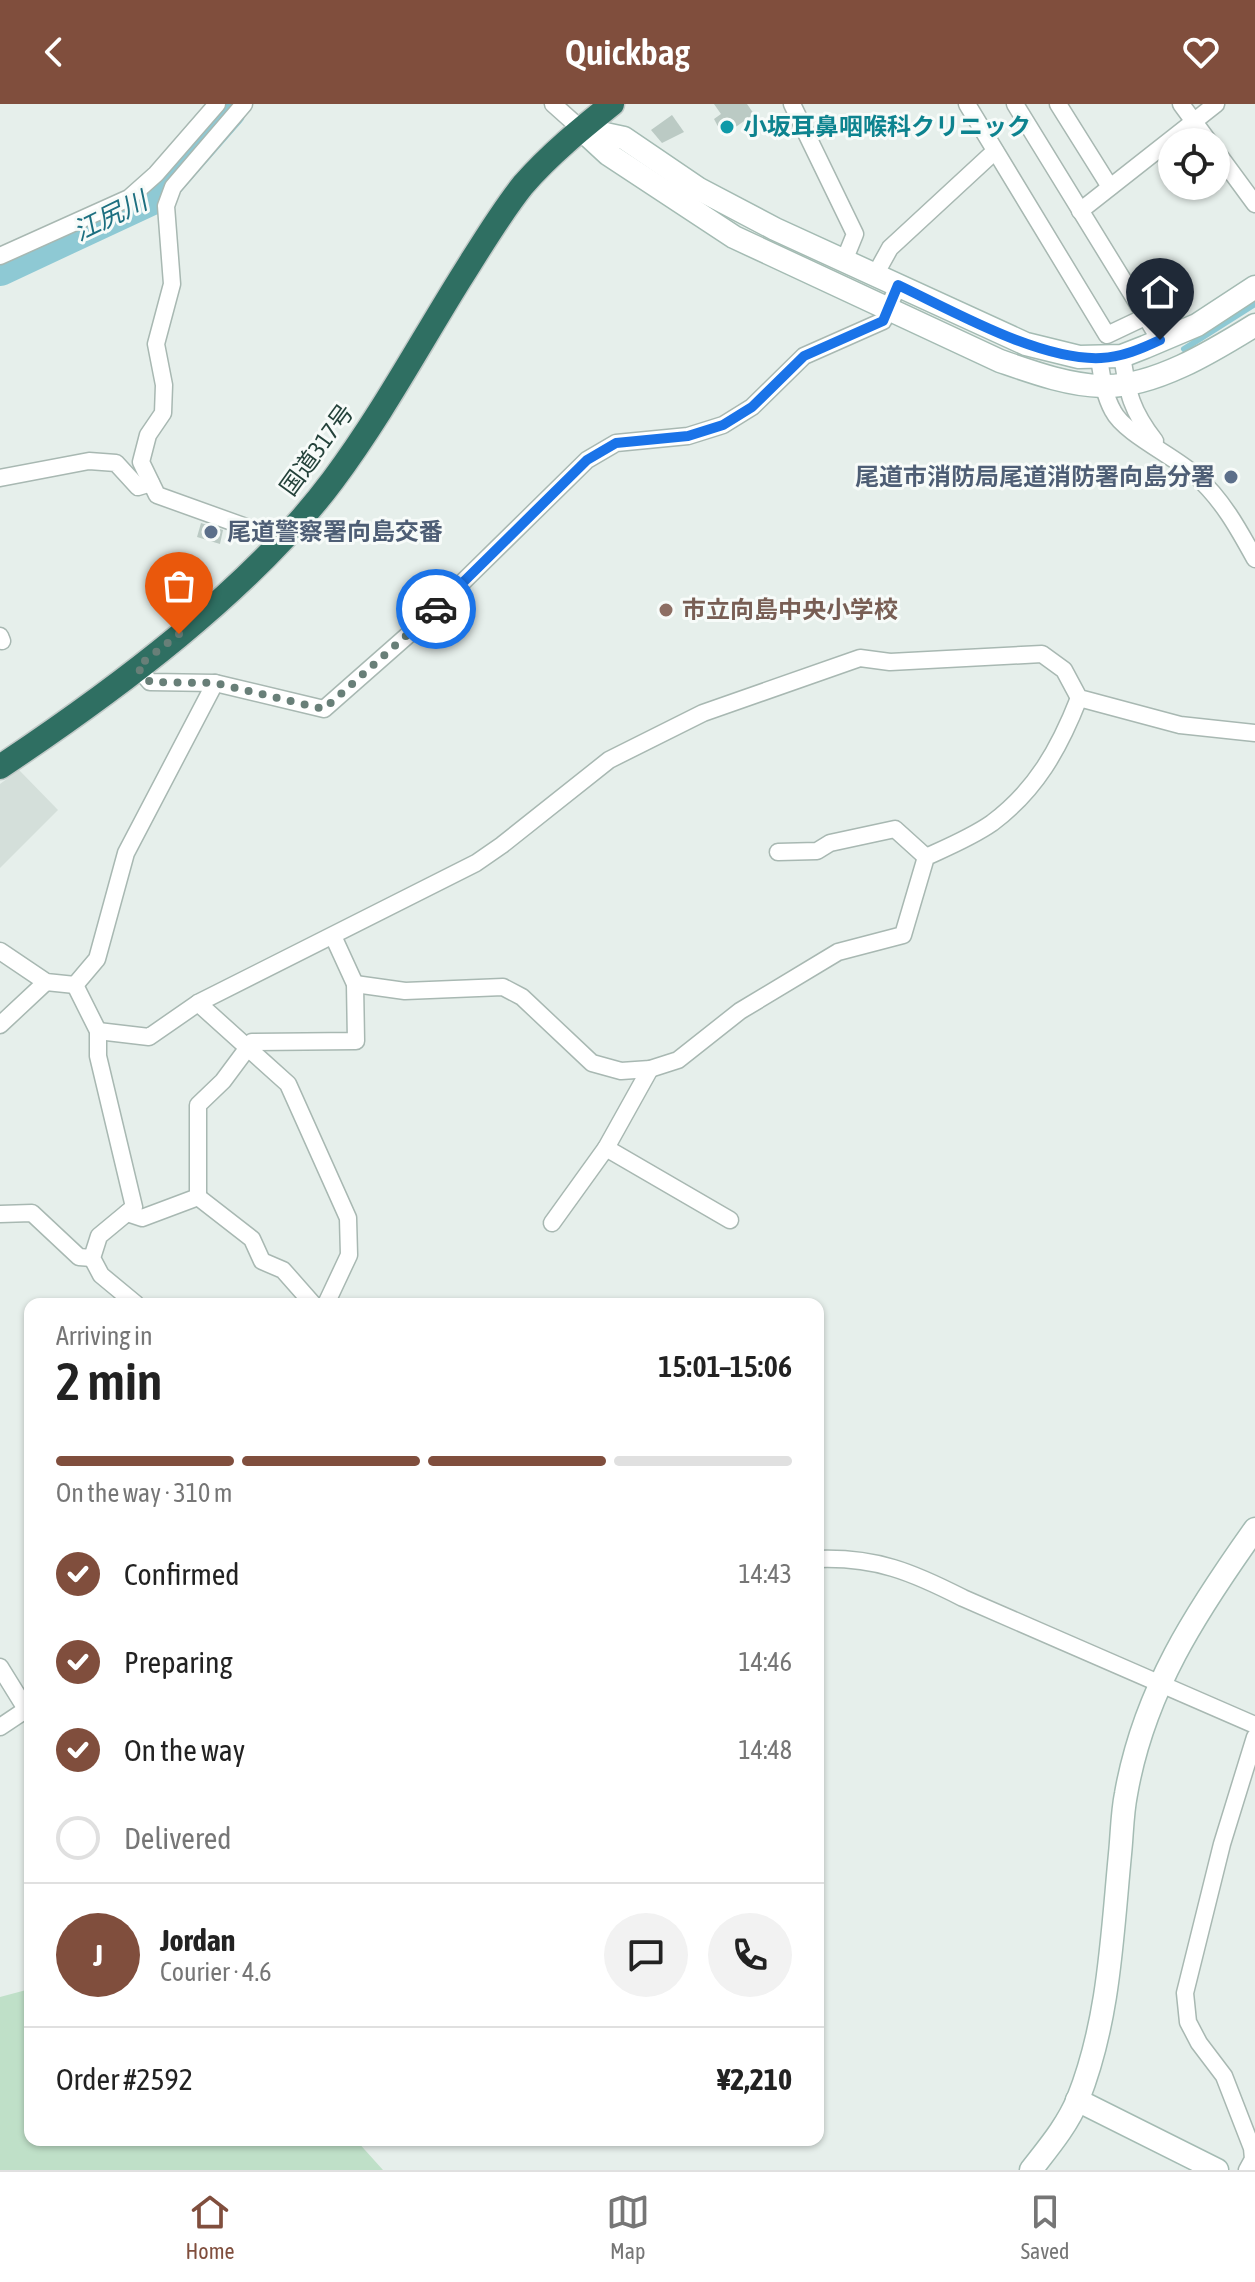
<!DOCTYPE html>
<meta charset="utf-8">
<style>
:root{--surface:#fff;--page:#f2f2f2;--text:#222;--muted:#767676;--line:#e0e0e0;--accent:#804e3d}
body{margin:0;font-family:"Asap Condensed","Noto Sans JP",sans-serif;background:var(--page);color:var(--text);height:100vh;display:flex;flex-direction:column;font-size:30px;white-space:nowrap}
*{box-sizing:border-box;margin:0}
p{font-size:26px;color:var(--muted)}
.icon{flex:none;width:44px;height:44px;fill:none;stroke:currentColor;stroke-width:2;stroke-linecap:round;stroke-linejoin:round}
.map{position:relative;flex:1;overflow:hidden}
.details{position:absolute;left:24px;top:1194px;width:800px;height:848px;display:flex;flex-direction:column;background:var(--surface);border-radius:16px;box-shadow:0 2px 6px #0004}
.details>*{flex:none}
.tools{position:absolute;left:1158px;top:24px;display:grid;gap:16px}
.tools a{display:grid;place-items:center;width:72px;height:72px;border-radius:50%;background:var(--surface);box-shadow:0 2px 6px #0004;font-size:40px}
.pin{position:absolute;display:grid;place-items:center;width:68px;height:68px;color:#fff;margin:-82px -34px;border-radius:50% 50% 50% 0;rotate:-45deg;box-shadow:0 0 8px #0007}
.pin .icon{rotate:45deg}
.courier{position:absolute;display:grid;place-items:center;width:80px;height:80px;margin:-40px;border:6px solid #1a73e8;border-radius:50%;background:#fff;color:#222;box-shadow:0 2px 10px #0007}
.overview em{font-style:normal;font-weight:600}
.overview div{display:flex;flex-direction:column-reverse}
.overview{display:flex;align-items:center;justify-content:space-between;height:136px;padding:0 32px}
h1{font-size:52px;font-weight:600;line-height:60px}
.bar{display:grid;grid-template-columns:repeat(4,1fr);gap:12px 8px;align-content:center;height:96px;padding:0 32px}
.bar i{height:10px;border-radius:6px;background:var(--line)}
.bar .on{background:var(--accent)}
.bar p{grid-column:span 4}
.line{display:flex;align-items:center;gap:20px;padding:0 32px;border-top:2px solid var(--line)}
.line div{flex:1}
.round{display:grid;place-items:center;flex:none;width:84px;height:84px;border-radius:42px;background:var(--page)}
ol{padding:0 32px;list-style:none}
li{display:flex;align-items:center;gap:24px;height:88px}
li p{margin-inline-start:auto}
li .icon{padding:8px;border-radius:50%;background:var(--accent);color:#fff;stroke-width:4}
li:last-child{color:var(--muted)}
li i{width:44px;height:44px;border:4px solid var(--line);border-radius:50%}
header{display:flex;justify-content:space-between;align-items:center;height:104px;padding:0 32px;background:var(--accent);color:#fff;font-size:36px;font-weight:600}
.dock{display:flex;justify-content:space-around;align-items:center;height:112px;border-top:2px solid var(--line);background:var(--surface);font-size:22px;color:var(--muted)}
.dock a{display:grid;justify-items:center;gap:4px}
.dock .on{color:var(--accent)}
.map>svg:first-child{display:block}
.built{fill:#d4dfda}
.green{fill:#bfe0c8}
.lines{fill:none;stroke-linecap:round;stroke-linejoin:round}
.stream{stroke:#8ec9d4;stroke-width:6}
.river{stroke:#8ec9d4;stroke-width:34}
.building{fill:#bbcac4}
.street-casing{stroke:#a8b8b2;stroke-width:19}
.secondary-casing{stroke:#a4bbb3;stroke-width:25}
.highway-casing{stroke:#c2cac8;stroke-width:27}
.street{stroke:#fff;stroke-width:16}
.secondary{stroke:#fff;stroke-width:22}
.highway{stroke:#2f6f62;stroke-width:24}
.done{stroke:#687f78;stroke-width:8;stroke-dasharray:0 14.4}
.route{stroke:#1a73e8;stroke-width:10}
.culture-dot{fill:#0f9aa8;stroke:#f7fbf9;stroke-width:3}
.service-dot{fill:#5c6f8a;stroke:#f7fbf9;stroke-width:3}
.education-dot{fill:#8d6e63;stroke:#f7fbf9;stroke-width:3}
.labels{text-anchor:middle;stroke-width:6;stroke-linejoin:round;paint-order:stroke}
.culture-label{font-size:24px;font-weight:bold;fill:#0d838f;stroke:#f7fbf9;text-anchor:start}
.street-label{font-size:24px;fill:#24423a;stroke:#f7fbf9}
.service-label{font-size:24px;font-weight:bold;fill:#4e5e75;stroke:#f7fbf9;text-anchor:end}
.education-label{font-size:24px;font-weight:bold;fill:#785e54;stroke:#f7fbf9;text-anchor:start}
.water-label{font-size:26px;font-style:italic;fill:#1c6f80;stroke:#f7fbf9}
</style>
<header><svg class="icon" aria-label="back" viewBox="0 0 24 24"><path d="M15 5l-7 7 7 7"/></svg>Quickbag<svg class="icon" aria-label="heart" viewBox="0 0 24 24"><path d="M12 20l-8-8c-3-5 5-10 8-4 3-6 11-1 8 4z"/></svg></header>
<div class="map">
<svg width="1255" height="2066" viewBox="0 0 1255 2066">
<rect width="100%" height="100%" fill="#e6efeb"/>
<polygon class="built" points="19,666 58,706 0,764 0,680"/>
<polygon class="green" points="30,1885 30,2036 356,2036 383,2066 0,2066 0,1893"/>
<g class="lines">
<polyline class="stream" points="1184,245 1255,200"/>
<polyline class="river" points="0,165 154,93 229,7"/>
</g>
<g class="building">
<polygon points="714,0 747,0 754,10 723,32 714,15 721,10"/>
<polygon points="672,11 684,28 662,39 651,26"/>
<polygon points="201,419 223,426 220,440 197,433"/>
</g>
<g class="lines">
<g class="street-casing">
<g id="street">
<polyline points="244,0 173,83 166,102 172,180 156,240 164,281 163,309 148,331 141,358 157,391 260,428 278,441"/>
<polyline points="553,0 581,25"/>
<polyline points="792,0 855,130 844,157"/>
<polyline points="967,0 1107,231 1145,213"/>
<polyline points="1015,0 1160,236"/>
<polyline points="1058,0 1110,83"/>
<polyline points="1181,0 1209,38"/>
<polyline points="1216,47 1255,100"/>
<polyline points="1080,107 1216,0"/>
<polyline points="0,152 129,94 156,70 217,0"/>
<polyline points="875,171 890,144 995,47"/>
<path d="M 1122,252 C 1128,290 1131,306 1155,337"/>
<path d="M 1099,254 C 1102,273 1104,291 1113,307 C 1124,329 1174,352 1195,371 C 1222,395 1238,424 1255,455"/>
<polyline points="0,374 89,357 116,359 138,383 151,379"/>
<polyline points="0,532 2,537"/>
<polyline points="137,563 150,578 215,579 324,605 416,524 587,356 616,339 688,332 723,321 752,303 804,252 883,217 898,181"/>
<polyline points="778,748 817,747 830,739 895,725 926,753"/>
<polyline points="0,847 46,878 75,881 97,855 126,749 215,579"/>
<path d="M 355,880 L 405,887 L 503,883 L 522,893 L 592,959 L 621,967 L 650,965 L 678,956 L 740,907 L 838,848 L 903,831 L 926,753 C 948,743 972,733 992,719 C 1036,686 1059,645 1079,594"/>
<polyline points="75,881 98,927 98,952 134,1103 99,1132 92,1154 101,1171 136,1200"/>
<polyline points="198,899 288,980 348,1114 349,1151 326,1200"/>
<polyline points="0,921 46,878"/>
<polyline points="98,927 149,933 198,899 476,759 502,741 609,656 703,609 860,554 890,558 1042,550 1064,566 1079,594 1180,621 1255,629"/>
<polyline points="650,965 606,1044 730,1116"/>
<polyline points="198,1093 252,1135 262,1157 283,1166 313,1200"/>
<polyline points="127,1109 142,1114 198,1093 198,1001 223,977 252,938 356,937 355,880 333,832"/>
<polyline points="0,1110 32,1109 79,1153 92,1154"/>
<polyline points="552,1119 606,1044"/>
<path d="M 818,1455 C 876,1453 912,1468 963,1494 L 1255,1621"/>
<polyline points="0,1563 26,1605"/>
<polyline points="0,1623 30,1603"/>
<polyline points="1247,2066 1253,2055 1252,2044 1224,1972 1199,1939 1188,1918 1185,1889 1222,1740 1255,1633"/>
</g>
</g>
<g class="secondary-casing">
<g id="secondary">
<path d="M 581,25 L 608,50 L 734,133 L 1000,257 C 1032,268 1067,281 1102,282 C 1153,284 1213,247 1255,221"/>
<polyline points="582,25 624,34 699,85 775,125 1026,240 1079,253 1122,252 1145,243 1197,221 1255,183"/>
<polyline points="1077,1996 1217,2066"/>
<path d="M 1031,2066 C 1048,2044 1067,2022 1078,1995 C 1109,1917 1112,1833 1120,1750 C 1122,1731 1122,1710 1126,1690 C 1144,1587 1196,1508 1255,1425"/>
</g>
</g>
<g class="highway-casing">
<path id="highway" d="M 0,663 C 114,587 251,486 333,376 C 380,313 418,243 459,177 C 480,144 499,111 523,81 C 550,50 581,25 612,0"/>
</g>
<use href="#street" class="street"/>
<use href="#secondary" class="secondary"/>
<use href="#highway" class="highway"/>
</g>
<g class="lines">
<polyline class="done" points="179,530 137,563 150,578 215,579 324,605 436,505"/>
<path class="route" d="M 436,505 L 587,356 L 616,339 L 688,332 L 723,321 L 752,303 L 804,252 L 883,217 L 898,181 C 953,207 1040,257 1101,254 C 1122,253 1141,245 1160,236"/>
</g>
<circle class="culture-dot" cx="727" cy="23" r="8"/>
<g class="service-dot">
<circle cx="1231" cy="373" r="8"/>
<circle cx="211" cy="428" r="8"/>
</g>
<circle class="education-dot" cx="666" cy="506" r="8"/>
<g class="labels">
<g class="culture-label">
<text x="743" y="31">小坂耳鼻咽喉科クリニック</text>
</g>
<g class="street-label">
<text transform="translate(317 346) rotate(-54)" y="8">国道317号</text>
</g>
<g class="service-label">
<text x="1215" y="381">尾道市消防局尾道消防署向島分署</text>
<text x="227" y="436" text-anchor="start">尾道警察署向島交番</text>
</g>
<g class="education-label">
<text x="682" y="514">市立向島中央小学校</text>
</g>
<g class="water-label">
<text transform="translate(110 112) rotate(-26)" y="9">江尻川</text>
</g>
</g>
</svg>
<div class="tools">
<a><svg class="icon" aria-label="locate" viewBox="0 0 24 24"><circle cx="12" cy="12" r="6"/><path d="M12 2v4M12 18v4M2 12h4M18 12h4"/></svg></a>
</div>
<div class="pin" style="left:179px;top:530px;background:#ea580c"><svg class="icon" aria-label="bag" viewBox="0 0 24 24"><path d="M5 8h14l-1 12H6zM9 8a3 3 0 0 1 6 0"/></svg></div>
<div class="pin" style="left:1160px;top:236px;background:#1f2937"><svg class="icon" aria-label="home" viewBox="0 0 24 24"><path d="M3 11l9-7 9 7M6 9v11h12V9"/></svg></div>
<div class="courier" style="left:436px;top:505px"><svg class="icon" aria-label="car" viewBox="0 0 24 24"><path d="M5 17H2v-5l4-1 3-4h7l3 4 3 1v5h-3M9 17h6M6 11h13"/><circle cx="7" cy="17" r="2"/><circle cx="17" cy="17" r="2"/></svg></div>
<section class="details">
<div class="overview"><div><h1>2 min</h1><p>Arriving in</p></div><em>15:01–15:06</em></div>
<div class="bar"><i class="on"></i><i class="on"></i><i class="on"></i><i></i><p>On the way · 310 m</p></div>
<ol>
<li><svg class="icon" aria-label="check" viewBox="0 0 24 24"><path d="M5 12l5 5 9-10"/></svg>Confirmed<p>14:43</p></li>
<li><svg class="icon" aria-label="check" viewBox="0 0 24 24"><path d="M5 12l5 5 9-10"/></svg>Preparing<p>14:46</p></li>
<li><svg class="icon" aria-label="check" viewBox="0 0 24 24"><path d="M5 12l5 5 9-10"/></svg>On the way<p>14:48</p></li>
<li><i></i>Delivered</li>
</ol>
<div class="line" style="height:144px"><b class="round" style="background:var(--accent);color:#fff">J</b><div><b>Jordan</b><p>Courier · 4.6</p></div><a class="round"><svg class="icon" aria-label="chat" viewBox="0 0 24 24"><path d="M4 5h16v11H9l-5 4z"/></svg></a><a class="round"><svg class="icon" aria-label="phone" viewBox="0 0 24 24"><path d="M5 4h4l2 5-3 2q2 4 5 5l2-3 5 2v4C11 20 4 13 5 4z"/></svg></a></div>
<div class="line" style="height:104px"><div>Order #2592</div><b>¥2,210</b></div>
</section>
</div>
<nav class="dock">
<a class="on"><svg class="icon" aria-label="home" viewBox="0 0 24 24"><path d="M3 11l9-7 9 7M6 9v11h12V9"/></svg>Home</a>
<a><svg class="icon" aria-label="map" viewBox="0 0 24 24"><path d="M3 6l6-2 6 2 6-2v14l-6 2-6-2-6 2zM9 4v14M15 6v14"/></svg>Map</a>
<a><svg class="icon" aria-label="saved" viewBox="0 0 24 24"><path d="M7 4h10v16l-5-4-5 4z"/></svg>Saved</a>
</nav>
